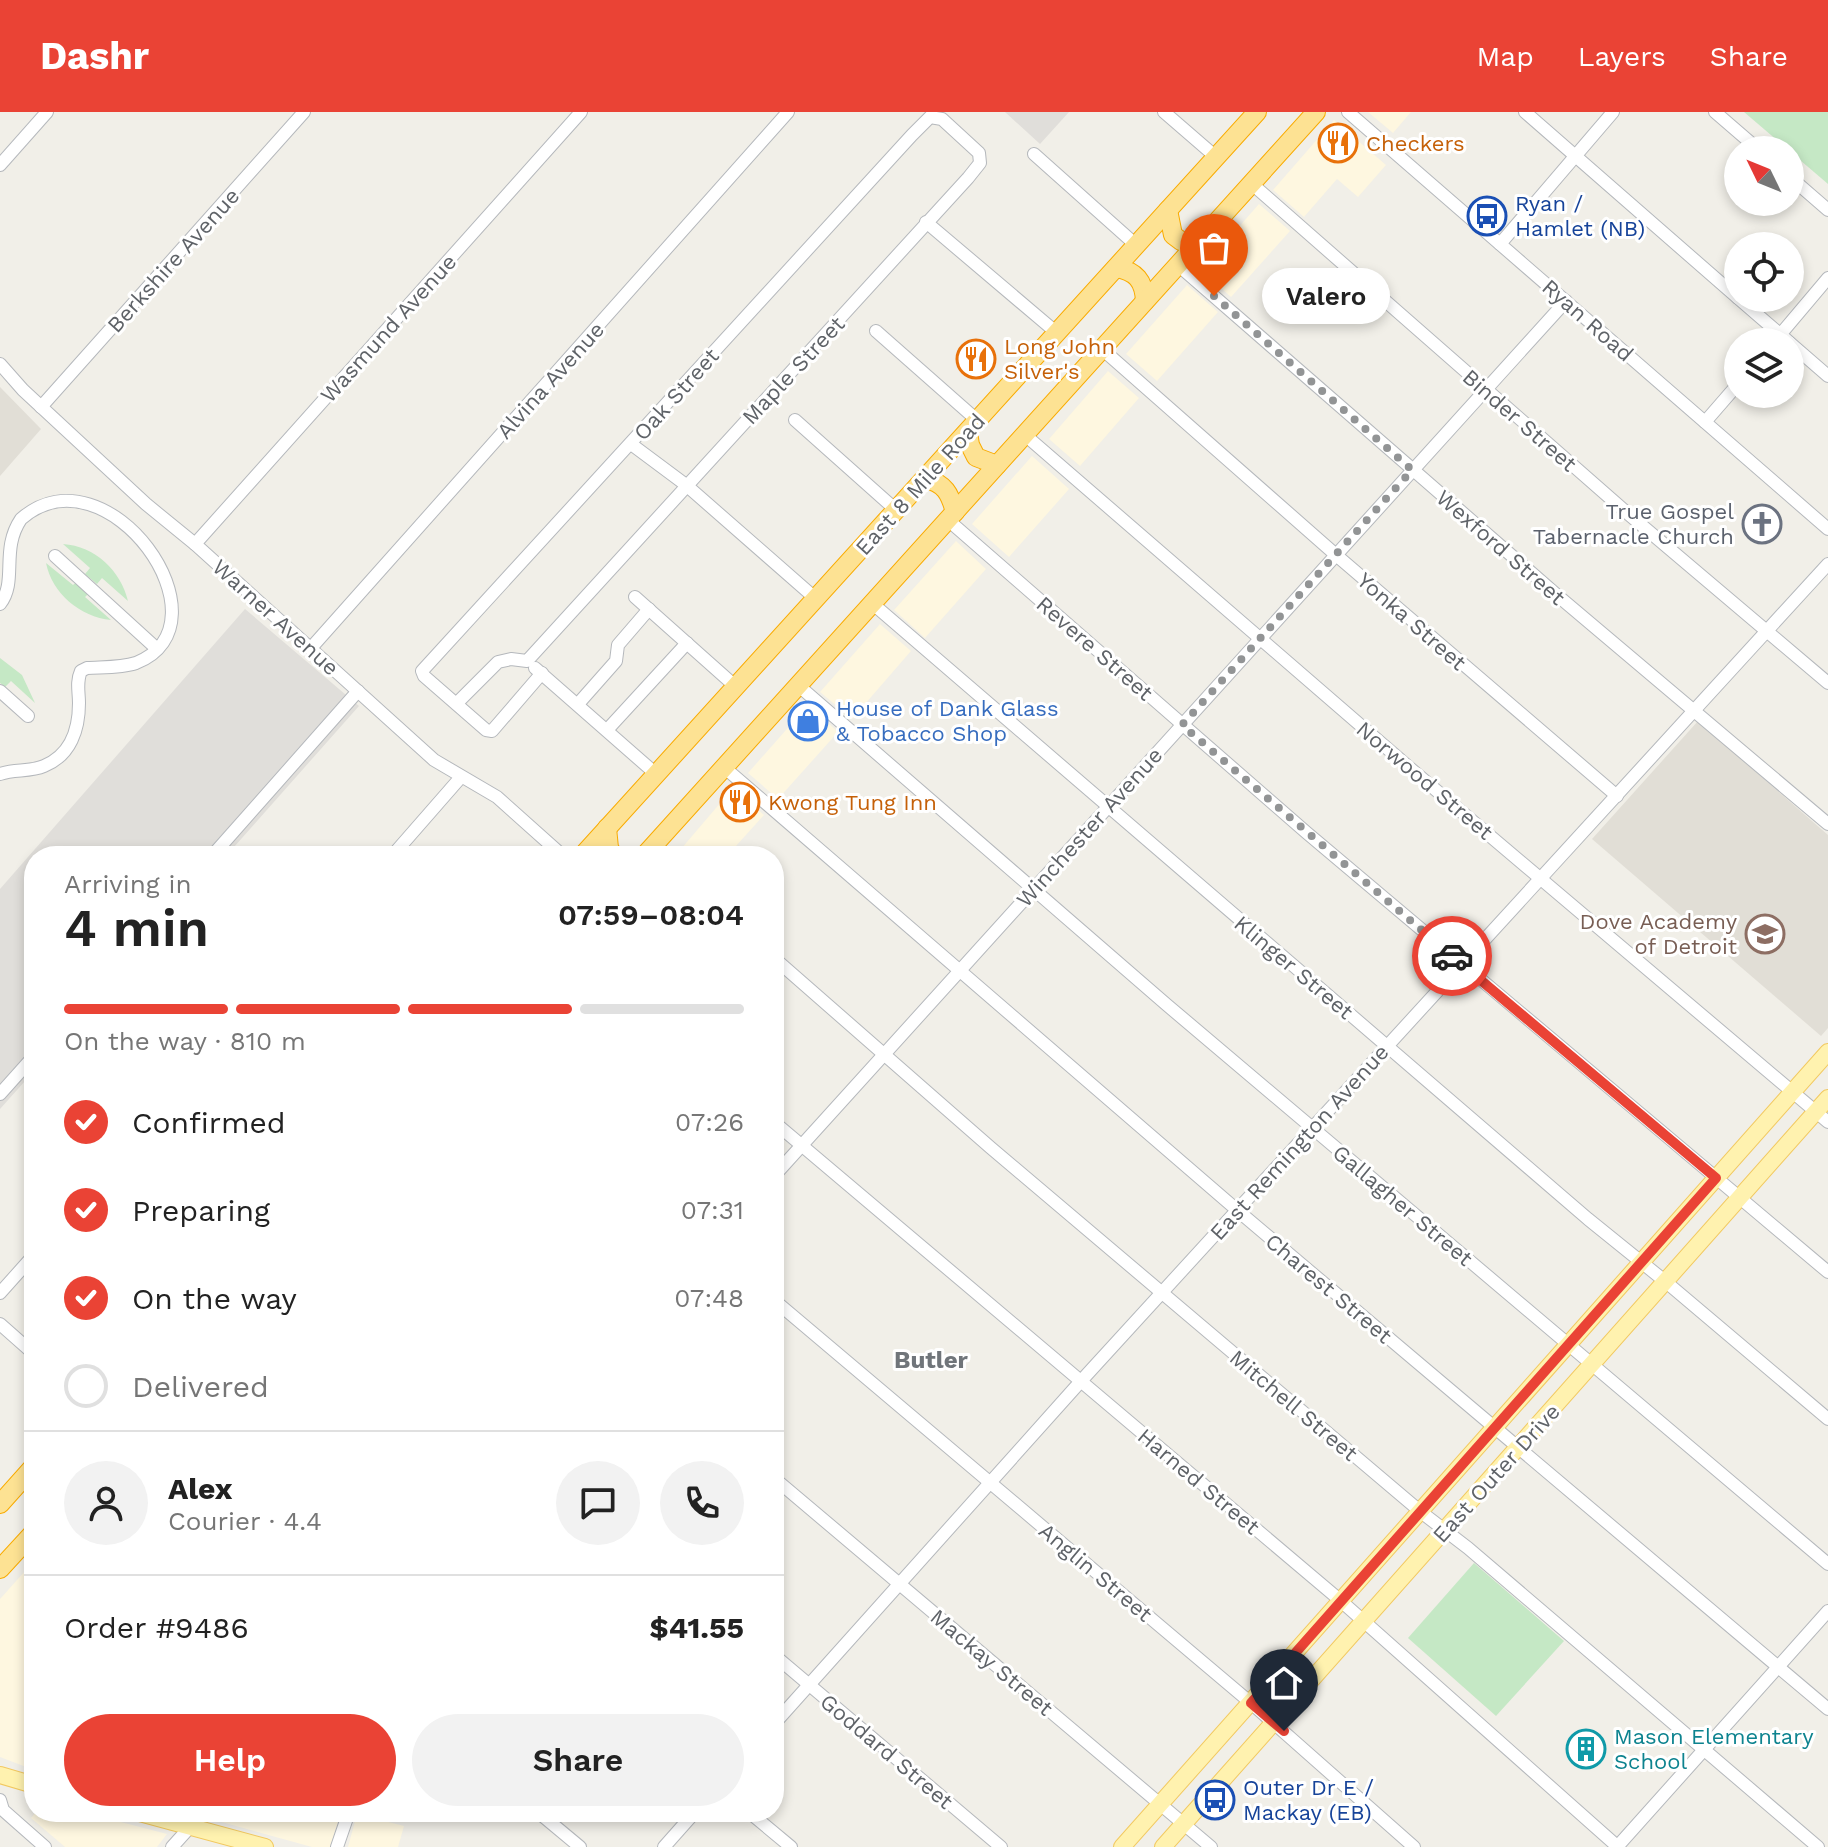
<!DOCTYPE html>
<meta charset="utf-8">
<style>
:root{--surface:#fff;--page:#f2f2f2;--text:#222;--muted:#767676;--line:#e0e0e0;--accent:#ea4335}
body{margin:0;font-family:"Work Sans",sans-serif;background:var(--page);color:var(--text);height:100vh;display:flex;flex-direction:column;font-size:30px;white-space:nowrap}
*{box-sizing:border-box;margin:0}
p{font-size:26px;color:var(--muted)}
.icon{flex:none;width:44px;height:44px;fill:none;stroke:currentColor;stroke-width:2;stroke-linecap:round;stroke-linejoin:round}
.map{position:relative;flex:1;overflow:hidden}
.sheet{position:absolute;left:24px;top:734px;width:760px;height:976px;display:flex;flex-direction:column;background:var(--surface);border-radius:32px;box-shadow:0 4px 12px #0003}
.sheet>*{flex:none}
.needle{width:52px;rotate:313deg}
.fabs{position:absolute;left:1724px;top:24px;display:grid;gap:16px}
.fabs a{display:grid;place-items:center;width:80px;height:80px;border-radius:50%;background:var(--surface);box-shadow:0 4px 12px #0003;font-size:40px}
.pin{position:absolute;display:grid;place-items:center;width:68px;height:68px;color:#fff;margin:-82px -34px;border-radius:50% 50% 50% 0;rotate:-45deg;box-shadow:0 0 8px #0007}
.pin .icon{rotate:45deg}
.courier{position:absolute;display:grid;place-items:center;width:80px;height:80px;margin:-40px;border:6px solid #ea4335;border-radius:50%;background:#fff;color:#222;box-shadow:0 2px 10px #0007}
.bubble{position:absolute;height:56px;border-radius:28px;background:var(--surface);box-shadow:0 4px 12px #0003;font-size:26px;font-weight:600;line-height:56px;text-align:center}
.overview em{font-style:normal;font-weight:600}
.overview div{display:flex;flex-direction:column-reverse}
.overview{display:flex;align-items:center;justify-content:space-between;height:136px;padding:0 40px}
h1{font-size:52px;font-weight:600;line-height:60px}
.bar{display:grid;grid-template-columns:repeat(4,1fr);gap:12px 8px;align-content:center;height:96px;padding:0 40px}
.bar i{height:10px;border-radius:6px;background:var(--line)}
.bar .on{background:var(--accent)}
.bar p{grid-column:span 4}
.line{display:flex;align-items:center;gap:20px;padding:0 40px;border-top:2px solid var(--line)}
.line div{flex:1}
.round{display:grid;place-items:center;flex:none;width:84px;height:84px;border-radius:42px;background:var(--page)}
ol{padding:0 40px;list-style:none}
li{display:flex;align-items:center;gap:24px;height:88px}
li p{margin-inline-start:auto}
li .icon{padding:8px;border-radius:50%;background:var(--accent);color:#fff;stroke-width:4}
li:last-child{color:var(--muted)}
li i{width:44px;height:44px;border:4px solid var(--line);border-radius:50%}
.cta{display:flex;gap:16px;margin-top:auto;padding:16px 40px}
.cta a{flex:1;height:92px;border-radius:48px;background:var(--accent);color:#fff;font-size:32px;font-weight:600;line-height:92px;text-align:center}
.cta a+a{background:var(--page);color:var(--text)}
header{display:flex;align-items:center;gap:48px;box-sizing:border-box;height:112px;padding:0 40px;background:var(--accent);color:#fff}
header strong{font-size:38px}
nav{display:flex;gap:44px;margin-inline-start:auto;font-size:28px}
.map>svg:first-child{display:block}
.commercial{fill:#fef7e0}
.industrial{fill:#e0deda}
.education{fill:#e1ded6}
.green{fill:#c5e8c5}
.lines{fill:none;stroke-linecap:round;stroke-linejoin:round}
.minor-casing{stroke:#b5b8bc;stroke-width:14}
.major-casing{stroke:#f2c960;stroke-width:18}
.highway-casing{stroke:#f9ab00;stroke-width:20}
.minor{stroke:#fff;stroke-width:12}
.major{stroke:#fff2af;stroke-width:16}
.highway{stroke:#fde293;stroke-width:18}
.done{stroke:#929495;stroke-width:8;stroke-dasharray:0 14.4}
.route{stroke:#ea4335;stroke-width:10}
.labels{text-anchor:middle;stroke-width:6;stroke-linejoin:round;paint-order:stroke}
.food-label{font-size:22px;fill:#c56008;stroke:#fff;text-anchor:start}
.transit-label{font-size:22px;fill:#164399;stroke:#fff;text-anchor:start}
.street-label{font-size:22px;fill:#5f6368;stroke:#fff}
.worship-label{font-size:22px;fill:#5b616d;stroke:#fff;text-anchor:end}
.shop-label{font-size:22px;fill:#366cbe;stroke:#fff;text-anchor:start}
.education-label{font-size:22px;fill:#785e54;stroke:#fff;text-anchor:end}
.culture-label{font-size:22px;fill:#0d838f;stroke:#fff;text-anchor:start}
.neighbourhood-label{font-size:24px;font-weight:bold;fill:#70757a;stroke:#fff}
</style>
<header>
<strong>Dashr</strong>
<nav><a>Map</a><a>Layers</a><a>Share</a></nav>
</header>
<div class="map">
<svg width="1828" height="1735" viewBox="0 0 1828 1735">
<rect width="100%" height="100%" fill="#f1efe8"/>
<g class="commercial">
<polygon points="1368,0 1411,0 1393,21"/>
<polygon points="1334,8 1386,53 1358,85 1337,67 1304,105 1273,78"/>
<polygon points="1259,92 1290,119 1231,185 1201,158"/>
<polygon points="1187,173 1218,200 1157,269 1126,242"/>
<polygon points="1108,259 1139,286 1080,354 1049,327"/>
<polygon points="1032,344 1069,377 1009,445 972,412"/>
<polygon points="956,429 986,457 925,526 894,498"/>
<polygon points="880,512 911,539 852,607 820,580"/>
<polygon points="808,593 838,620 778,687 748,661"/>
<polygon points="733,676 764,703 727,744 675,744"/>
<polygon points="34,1449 34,1658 0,1645 0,1487"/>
<polygon points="36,1700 82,1700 167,1722 157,1735 65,1735 31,1706"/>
<polygon points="185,1700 341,1700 330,1735 312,1735"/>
<polygon points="357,1702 404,1714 398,1735 348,1735"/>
</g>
<g class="industrial">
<polygon points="1005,0 1069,0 1040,32"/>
<polygon points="245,497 359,594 226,744 34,744 34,959 0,997 0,777"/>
</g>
<g class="education">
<polygon points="0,275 41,317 0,364"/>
<polygon points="1698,609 1828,723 1828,916 1821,924 1592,727"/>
</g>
<g class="green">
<polygon points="1744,0 1828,0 1828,72"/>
<path d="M 63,432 C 95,434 121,459 128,489 L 102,466 L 97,472 L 85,462 L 90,456 Z"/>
<path d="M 46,451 L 73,473 L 79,468 L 91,479 L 85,485 L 111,508 C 80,505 52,481 46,451 Z"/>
<polygon points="0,546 22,563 35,591 11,569 5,575 0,571"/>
<polygon points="1474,1451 1564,1529 1496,1604 1408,1526"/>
</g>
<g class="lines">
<g class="minor-casing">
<g id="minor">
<polyline points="1164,0 1216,45"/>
<polyline points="1348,0 1828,417"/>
<polyline points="1525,0 1738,186"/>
<polyline points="1715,0 1759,38"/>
<polyline points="1034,42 1136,133"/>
<polyline points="0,53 47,0"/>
<polyline points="1790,65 1828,98"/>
<polyline points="1252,72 1626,400 1828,571"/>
<polyline points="926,110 1057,221"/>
<polyline points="1500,132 1613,0"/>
<polyline points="1178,153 1558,484 1828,712"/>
<polyline points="1738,186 1789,230"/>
<polyline points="876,219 978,309"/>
<polyline points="1774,230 1828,166"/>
<polyline points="1790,231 1828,264"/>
<polyline points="1102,237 1336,443 1617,684"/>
<polyline points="0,252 23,278 146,392 195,432 434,648 497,685 563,744"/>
<polyline points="41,295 304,0"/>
<polyline points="795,308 896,398"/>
<polyline points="1705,310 1738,272"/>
<polyline points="1025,323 1411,657 1828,1010"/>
<polyline points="631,332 686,373 815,486"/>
<polyline points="948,408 1307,721 1828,1160"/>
<polyline points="195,432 581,0"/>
<polyline points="55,444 156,536"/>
<polyline points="635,485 735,574"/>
<path d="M 0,492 C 18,469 0,438 21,407 C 107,332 235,512 136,551 C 121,556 103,555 87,556 L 81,559 C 76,570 79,580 79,591 C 79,617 71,643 44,654 C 30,660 14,657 0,662"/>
<polyline points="873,492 1588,1107 1666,1170 1828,1307"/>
<polyline points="311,536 788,0"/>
<polyline points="535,556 656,662"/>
<polyline points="799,574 1167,893 1828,1452"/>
<polyline points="0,579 28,604"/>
<polyline points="456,592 498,550 511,547 527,549 968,66 980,51 979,41 942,7 930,5 912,23 422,559 424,564 486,618 492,619 542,561"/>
<polyline points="578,592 616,549 618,533 649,497"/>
<polyline points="607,618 687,531"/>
<polyline points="725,656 1237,1098 1828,1597"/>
<polyline points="212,744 358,579"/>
<polyline points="392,744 461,665"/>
<polyline points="774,846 991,1036 1421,1400 1468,1436 1818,1735"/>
<polyline points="0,982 34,944"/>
<polyline points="774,1010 1341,1489 1618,1735"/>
<polyline points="774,1064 1566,189"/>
<polyline points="0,1181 34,1143"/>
<polyline points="774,1188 1251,1591 1414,1735"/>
<polyline points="0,1212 34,1242"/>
<polyline points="774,1366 1211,1735"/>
<polyline points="774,1543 1001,1735"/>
<polyline points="774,1612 1081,1269 1828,452"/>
<polyline points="0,1688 3,1698 45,1735"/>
<polyline points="538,1700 580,1735"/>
<polyline points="749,1700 791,1735"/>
<polyline points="172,1735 190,1715"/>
<polyline points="337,1735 349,1700"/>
<polyline points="664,1735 695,1700"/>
<polyline points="1617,1735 1828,1499"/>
</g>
</g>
<g class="major-casing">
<g id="major">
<polyline points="0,1663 34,1673"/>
<polyline points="136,1700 265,1735"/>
<polyline points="1122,1735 1828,940"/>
<polyline points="1163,1735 1828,986"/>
</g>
</g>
<g class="highway-casing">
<g id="highway">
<polyline points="1168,98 1173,123 1181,129 1196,133"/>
<path d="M 1116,156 C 1136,159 1144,169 1145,189"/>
<polyline points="968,320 970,333 976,345 997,353"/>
<path d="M 925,367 C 945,371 950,382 955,400"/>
<polyline points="607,716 609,736 614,744"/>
<polyline points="582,744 1257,0"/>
<polyline points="644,744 1316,0"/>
<polyline points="0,1392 34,1354"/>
<polyline points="0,1457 34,1420"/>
</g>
</g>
<use href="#minor" class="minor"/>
<use href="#major" class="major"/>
<use href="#highway" class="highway"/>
</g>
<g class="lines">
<polyline class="done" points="1214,184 1412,358 1182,613 1452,844"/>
<polyline class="route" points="1284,1619 1251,1591 1716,1066 1452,844"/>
</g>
<defs>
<g id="restaurant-ring" transform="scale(2)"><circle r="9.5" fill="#fff" stroke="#e8710a" stroke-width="1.5"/><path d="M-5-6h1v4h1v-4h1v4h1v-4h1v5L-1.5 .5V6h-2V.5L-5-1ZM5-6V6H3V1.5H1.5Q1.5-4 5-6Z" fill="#e8710a"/></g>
<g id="bus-ring" transform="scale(2)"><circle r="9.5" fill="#fff" stroke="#1a4fb4" stroke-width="1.5"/><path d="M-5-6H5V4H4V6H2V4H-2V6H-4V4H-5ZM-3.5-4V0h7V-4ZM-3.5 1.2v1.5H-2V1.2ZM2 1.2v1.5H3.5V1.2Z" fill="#1a4fb4"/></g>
<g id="church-ring" transform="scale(2)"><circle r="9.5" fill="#fff" stroke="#6b7280" stroke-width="1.5"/><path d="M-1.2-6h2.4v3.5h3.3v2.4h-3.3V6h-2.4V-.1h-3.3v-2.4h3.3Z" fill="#6b7280"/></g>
<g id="shop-ring" transform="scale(2)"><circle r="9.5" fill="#fff" stroke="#3f7fe0" stroke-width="1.5"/><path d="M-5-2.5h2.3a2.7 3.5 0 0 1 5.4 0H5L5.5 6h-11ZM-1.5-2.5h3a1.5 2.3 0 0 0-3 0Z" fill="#3f7fe0"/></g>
<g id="school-ring" transform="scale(2)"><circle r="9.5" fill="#fff" stroke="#8d6e63" stroke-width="1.5"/><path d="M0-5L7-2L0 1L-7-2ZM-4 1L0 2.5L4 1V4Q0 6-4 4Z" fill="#8d6e63"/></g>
<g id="building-ring" transform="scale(2)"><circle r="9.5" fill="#fff" stroke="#0f9aa8" stroke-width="1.5"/><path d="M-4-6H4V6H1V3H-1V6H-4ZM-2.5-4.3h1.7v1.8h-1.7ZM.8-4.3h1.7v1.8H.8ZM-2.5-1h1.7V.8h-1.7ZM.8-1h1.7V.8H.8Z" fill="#0f9aa8"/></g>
</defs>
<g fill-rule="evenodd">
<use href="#restaurant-ring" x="1338" y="31"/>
<use href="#bus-ring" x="1487" y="104"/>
<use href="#restaurant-ring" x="976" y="247"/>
<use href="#church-ring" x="1762" y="412"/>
<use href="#shop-ring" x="808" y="609"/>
<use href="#restaurant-ring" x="740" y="690"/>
<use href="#school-ring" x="1765" y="822"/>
<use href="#building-ring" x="1586" y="1637"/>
<use href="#bus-ring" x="1215" y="1688"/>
</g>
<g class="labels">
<g class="food-label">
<text x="1366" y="39">Checkers</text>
<text x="1004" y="242">Long John<tspan x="1004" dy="25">Silver's</tspan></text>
<text x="768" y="698">Kwong Tung Inn</text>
</g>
<g class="transit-label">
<text x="1515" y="99">Ryan /<tspan x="1515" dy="25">Hamlet (NB)</tspan></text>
<text x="1243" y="1683">Outer Dr E /<tspan x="1243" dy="25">Mackay (EB)</tspan></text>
</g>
<g class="street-label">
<text transform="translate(173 148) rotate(-48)" y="8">Berkshire Avenue</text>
<text transform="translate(1588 208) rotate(41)" y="8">Ryan Road</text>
<text transform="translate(388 216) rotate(-48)" y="8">Wasmund Avenue</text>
<text transform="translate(793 258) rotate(-47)" y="8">Maple Street</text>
<text transform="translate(550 268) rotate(-48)" y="8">Alvina Avenue</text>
<text transform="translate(676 282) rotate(-48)" y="8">Oak Street</text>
<text transform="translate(1520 308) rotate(41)" y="8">Binder Street</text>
<text transform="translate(920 372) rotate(-48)" y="8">East 8 Mile Road</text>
<text transform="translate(1501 435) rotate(41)" y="8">Wexford Street</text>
<text transform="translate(276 505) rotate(42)" y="8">Warner Avenue</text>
<text transform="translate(1412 509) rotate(41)" y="8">Yonka Street</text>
<text transform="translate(1095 536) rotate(41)" y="8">Revere Street</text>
<text transform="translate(1425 668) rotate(40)" y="8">Norwood Street</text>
<text transform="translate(1089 715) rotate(-48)" y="8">Winchester Avenue</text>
<text transform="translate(1294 855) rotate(40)" y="8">Klinger Street</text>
<text transform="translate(1299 1030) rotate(-48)" y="8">East Remington Avenue</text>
<text transform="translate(1403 1093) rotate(40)" y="8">Gallagher Street</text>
<text transform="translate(1329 1176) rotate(40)" y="8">Charest Street</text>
<text transform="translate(1294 1293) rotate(40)" y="8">Mitchell Street</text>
<text transform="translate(1496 1361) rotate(-48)" y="8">East Outer Drive</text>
<text transform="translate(1199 1369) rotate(40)" y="8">Harned Street</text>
<text transform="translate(1096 1460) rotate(40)" y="8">Anglin Street</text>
<text transform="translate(992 1550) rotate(40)" y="8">Mackay Street</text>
<text transform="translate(887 1639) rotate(40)" y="8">Goddard Street</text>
</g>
<g class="worship-label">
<text x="1734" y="407">True Gospel<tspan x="1734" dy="25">Tabernacle Church</tspan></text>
</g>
<g class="shop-label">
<text x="836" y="604">House of Dank Glass<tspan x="836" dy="25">&amp; Tobacco Shop</tspan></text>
</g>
<g class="education-label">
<text x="1737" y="817">Dove Academy<tspan x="1737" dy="25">of Detroit</tspan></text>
</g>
<g class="culture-label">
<text x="1614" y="1632">Mason Elementary<tspan x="1614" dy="25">School</tspan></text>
</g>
<g class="neighbourhood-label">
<text x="931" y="1256">Butler</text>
</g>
</g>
</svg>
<div class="fabs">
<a><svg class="needle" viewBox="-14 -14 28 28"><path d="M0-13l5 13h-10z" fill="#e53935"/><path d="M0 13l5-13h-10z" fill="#767676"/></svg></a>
<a><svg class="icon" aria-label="locate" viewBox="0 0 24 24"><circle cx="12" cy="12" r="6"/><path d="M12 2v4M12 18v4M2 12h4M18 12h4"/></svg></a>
<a><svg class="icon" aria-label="layers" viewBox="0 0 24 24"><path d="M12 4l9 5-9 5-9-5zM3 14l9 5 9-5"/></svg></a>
</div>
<div class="pin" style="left:1214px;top:184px;background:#ea580c"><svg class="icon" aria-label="bag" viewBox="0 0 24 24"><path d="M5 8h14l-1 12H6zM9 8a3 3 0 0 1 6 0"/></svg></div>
<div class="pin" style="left:1284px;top:1619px;background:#1f2937"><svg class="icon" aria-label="home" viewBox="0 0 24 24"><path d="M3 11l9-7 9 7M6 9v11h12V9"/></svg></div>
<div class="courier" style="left:1452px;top:844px"><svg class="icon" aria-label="car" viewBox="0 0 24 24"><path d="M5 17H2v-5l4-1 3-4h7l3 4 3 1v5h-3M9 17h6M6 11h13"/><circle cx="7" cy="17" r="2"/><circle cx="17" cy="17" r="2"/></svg></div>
<div class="bubble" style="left:1262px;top:156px;width:128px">Valero</div>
<section class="sheet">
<div class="overview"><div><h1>4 min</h1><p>Arriving in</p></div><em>07:59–08:04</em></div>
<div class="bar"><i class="on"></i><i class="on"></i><i class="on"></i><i></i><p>On the way · 810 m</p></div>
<ol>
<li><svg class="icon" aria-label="check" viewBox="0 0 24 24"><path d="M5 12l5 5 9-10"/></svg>Confirmed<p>07:26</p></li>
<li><svg class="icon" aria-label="check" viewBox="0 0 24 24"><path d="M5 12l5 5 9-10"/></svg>Preparing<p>07:31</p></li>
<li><svg class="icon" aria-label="check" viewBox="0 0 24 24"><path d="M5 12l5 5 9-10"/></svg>On the way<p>07:48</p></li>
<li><i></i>Delivered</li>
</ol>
<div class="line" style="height:144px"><a class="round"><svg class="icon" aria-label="person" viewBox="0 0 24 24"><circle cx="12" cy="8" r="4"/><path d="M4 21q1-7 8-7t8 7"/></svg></a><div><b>Alex</b><p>Courier · 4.4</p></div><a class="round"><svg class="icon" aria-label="chat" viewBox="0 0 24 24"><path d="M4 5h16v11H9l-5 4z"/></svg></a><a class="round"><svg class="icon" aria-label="phone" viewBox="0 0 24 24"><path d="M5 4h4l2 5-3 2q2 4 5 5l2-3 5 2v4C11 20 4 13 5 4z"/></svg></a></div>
<div class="line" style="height:104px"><div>Order #9486</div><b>$41.55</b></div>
<div class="cta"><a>Help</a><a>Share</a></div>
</section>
</div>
